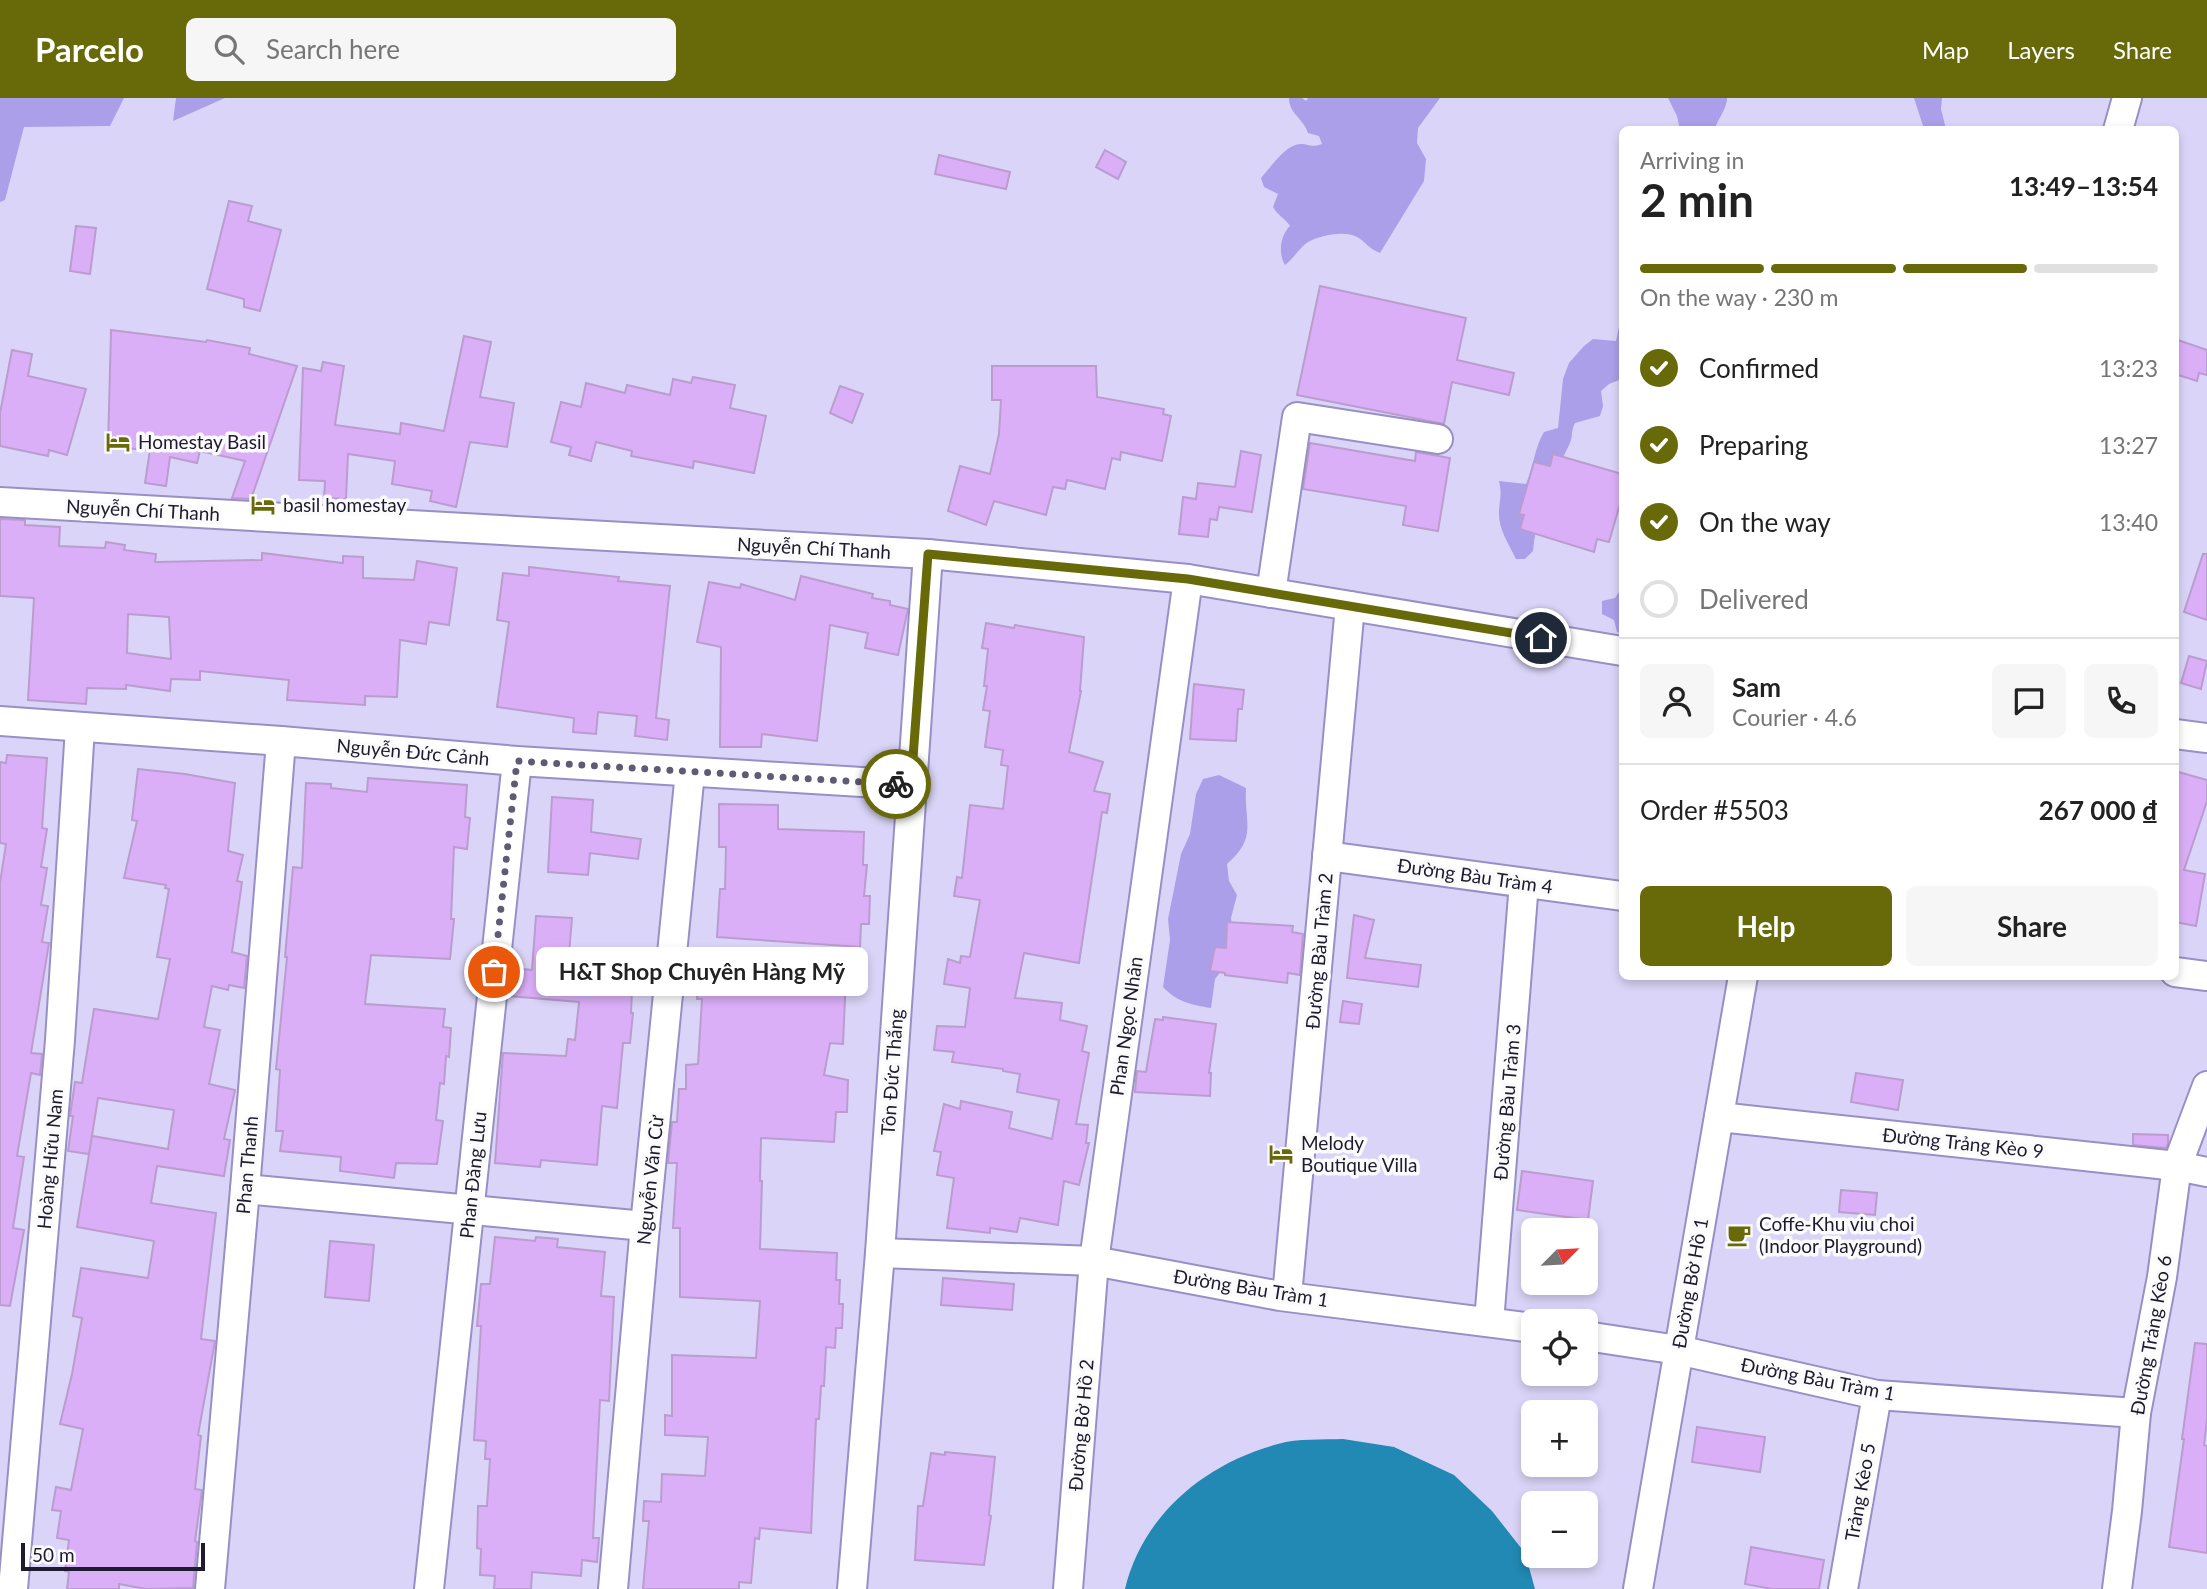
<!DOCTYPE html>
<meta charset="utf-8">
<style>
:root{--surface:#fff;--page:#f6f6f6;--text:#222;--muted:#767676;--line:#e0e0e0;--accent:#686a0a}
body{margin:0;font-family:Lato,sans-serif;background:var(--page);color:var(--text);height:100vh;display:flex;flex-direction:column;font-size:26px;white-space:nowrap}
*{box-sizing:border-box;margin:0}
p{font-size:23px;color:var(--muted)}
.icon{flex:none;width:38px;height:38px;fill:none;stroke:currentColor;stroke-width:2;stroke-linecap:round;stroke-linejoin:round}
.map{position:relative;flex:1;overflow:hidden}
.side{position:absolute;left:1619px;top:28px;width:560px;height:854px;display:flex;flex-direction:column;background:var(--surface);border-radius:10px;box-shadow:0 4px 10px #0003}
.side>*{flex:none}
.needle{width:46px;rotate:66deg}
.controls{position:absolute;left:1521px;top:1120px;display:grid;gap:14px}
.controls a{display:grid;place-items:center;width:77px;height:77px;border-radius:10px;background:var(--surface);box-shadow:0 4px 10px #0003;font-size:35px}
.scale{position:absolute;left:21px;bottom:18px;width:184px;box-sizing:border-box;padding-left:7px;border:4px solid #1e1a2f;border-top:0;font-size:19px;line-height:24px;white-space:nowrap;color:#1e1a2f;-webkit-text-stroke:5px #fbfbfb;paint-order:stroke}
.pin{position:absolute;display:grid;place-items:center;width:60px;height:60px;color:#fff;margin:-30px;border:4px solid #fff;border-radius:50%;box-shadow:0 2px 7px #0007}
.courier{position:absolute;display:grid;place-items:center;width:70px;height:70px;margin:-35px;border:5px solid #686a0a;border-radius:50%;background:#fff;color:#222;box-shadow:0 2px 9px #0007}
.bubble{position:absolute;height:49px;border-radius:10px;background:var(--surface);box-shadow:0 4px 10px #0003;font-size:23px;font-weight:700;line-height:49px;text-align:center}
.summary em{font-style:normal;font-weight:700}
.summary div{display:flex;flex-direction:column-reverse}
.summary{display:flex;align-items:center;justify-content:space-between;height:119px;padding:0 21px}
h1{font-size:46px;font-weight:700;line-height:52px}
.bar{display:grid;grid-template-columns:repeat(4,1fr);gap:10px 7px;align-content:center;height:84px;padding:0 21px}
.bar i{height:9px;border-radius:5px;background:var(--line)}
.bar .on{background:var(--accent)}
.bar p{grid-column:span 4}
.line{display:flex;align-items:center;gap:18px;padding:0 21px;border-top:2px solid var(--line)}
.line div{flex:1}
.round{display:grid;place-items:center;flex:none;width:74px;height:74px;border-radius:10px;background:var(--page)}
ol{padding:0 21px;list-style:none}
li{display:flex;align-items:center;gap:21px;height:77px}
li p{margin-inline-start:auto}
li .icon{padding:7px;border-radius:50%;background:var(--accent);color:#fff;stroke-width:4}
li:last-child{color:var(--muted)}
li i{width:38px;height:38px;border:4px solid var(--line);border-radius:50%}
.primary-button{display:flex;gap:14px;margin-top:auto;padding:14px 21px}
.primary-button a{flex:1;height:80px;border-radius:10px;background:var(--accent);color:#fff;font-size:28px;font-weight:700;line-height:80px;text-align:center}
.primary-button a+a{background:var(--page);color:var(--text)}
header{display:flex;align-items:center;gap:42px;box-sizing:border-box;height:98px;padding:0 35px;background:var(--accent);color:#fff}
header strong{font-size:33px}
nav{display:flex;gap:38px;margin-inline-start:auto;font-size:24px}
.search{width:490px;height:63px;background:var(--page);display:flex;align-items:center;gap:18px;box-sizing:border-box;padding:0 24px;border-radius:10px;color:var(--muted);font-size:26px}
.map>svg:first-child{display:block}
.green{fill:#ab9fe9}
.water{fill:#2189b4}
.building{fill:#dbaff8;stroke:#ba9ccf;stroke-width:2;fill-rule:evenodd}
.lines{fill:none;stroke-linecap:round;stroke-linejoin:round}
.minor-casing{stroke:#988fc5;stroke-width:32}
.minor{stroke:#fff;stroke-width:28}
.done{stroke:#605b75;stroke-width:7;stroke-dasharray:0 12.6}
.route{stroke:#686a0a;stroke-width:9}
.labels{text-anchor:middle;stroke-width:7;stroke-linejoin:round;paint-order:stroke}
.poi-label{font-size:19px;fill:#1e1a2f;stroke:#fbfbfb;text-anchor:start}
.street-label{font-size:19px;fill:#1e1a2f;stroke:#fbfbfb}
</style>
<header>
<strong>Parcelo</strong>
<div class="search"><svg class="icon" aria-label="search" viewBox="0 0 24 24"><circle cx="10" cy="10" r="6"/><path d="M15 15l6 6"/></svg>Search here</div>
<nav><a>Map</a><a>Layers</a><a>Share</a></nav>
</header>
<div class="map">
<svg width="2207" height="1491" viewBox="0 0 2207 1491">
<rect width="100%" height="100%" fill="#dad5f8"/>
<g class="green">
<polygon points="0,0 124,0 110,28 24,29 5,102 0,104"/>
<polygon points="176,0 225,0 173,23"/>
<path d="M 1289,0 L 1302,0 L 1306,3 L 1308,0 L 1440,0 L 1418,30 L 1417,45 L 1426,61 L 1424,83 L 1380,155 C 1369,151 1366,144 1357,139 C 1345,132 1320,137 1308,144 C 1300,149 1294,160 1285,167 C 1278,155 1280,138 1290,128 C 1285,120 1278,118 1273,109 L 1278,96 L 1264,89 L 1261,80 C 1271,69 1285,47 1300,46 C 1310,46 1311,50 1322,46 L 1319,38 L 1308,35 C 1304,21 1289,16 1289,0 Z"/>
<path d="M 1668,0 L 1727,0 L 1727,2 C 1725,14 1718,20 1715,31 L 1680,32 L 1677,18 Z"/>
<polygon points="1914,0 1942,0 1941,11 1946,31 1924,31"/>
<path d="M 1620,224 L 1622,226 L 1622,281 L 1609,286 L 1601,293 L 1603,308 L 1600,318 L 1575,325 C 1571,332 1573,338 1570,345 C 1554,378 1536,415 1533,453 L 1525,461 L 1516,461 C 1508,444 1498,431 1499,412 C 1500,400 1502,395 1499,383 L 1526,386 C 1534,369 1534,350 1544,334 L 1558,330 L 1563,281 L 1569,265 L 1584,248 L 1593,241 L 1616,243 Z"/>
<polygon points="1622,489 1622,536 1617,534 1614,522 1602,516 1602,503 1615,500"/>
<path d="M 1219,677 L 1246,690 C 1244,726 1258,739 1227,766 L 1229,783 L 1237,797 L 1231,820 L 1234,841 L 1229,863 L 1215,881 L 1211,910 C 1192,907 1177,904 1163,889 L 1170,842 L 1168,821 L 1181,756 L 1190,736 L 1196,696 L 1203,681 Z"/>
</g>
<path class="water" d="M 1343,1341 L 1394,1349 L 1454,1377 L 1492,1413 L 1525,1455 L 1535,1491 L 1125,1491 C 1143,1416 1206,1365 1278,1346 C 1298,1340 1323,1342 1343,1341 Z"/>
<g class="building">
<polygon points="1105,52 1126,64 1118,81 1096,69"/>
<polygon points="939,57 1010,74 1006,91 935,76"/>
<polygon points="229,103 252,108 248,123 281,132 260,213 244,209 244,201 207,191"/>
<polygon points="76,128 96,130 90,176 70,173"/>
<polygon points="1320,188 1466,220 1457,262 1514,275 1509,297 1452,284 1444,326 1297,297"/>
<polygon points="111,232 206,244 207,242 250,250 249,256 297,268 251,401 232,400 245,363 200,353 197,365 170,359 166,388 145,385 150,352 108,349"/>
<polygon points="464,238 491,244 480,299 514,305 507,349 470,344 456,409 430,403 432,393 392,386 395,363 348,356 346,401 324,400 325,383 299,382 303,270 321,273 323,264 344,268 335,327 400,336 401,325 444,333"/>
<polygon points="2175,241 2207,252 2207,277 2199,275 2197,283 2175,276"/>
<polygon points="12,252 32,256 28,278 86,291 67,357 49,352 48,358 0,348 0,315"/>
<polygon points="992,268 1096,268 1097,299 1164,311 1163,316 1171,318 1162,363 1121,354 1120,362 1112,360 1105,391 1067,382 1065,391 1053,389 1046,417 994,403 986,427 948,413 960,368 990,376 999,336 1001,302 992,302"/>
<polygon points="693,279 735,287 730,310 766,318 754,375 694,363 693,370 631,358 632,353 596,344 591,363 569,357 571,349 551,344 561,304 581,309 586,285 625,295 627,287 670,297 673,281 691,285"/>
<polygon points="840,288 863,296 852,325 830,315"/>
<polygon points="1310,345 1415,363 1416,354 1450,360 1438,433 1403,427 1406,408 1303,391"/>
<polygon points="1241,353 1261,357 1252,414 1219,409 1217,422 1210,421 1208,439 1179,436 1183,399 1196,401 1198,385 1235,389"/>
<polygon points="1553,356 1622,376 1622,399 1609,444 1597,441 1594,454 1520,431 1524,417 1519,416 1534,364 1550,368"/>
<path d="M 0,421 L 25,422 L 25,427 L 60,429 L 59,448 L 105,450 L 106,444 L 125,447 L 124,452 L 156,456 L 155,464 L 262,462 L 262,455 L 343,465 L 343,458 L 363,459 L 363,480 L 414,482 L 417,463 L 457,470 L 449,527 L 429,524 L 426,546 L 400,542 L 397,599 L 365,598 L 365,607 L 287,602 L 289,582 L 200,573 L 200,582 L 171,581 L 170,593 L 126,587 L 126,591 L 87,590 L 86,606 L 28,602 L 34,500 L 0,498 ZM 128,516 L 169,519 L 171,561 L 127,555 Z"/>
<polygon points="2203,456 2207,456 2207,522 2184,514"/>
<polygon points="529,469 619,479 618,483 670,488 656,620 669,622 667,642 635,638 637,618 598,614 596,636 573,634 574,620 497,609 509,524 497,522 503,475 529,478"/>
<polygon points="801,478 873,496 872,500 890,503 890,507 908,511 898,557 865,550 868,535 830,527 817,643 762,636 761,649 720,649 721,549 697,544 709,484 740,490 741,486 795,502"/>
<polygon points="986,525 1014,530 1015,527 1084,539 1080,593 1081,593 1069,654 1103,664 1094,693 1110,696 1107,715 1102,714 1079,865 1024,855 1015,900 1062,905 1060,922 1087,928 1082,953 1089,955 1076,1026 1088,1027 1086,1045 1089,1045 1079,1087 1064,1083 1058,1127 1020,1120 1017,1134 990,1130 990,1135 947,1130 954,1080 937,1077 941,1054 934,1053 944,1006 960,1011 961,1003 1012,1014 1009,1030 1052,1041 1059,1002 1017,994 1020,976 1003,973 1003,971 952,964 954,954 934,952 937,928 965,929 970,890 944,886 948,861 960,865 961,858 970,859 980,802 954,798 957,779 962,780 970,707 1003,711 1008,668 1001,667 1003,652 985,649 990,613 983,612 987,588 984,588 988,551 982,550"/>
<polygon points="2189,558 2207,563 2201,591 2181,585"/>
<polygon points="1194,586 1244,592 1242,611 1238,611 1236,643 1190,641"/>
<polygon points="7,657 47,660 42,730 47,731 41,769 47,770 41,807 48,808 42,844 49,845 31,955 42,956 40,977 31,975 17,1058 24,1059 13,1130 24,1132 10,1208 0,1207 0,785 6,746 0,745 0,664 6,665"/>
<polygon points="138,671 185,676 235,685 228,753 243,757 237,783 242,784 232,854 247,858 244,890 229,887 228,892 212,888 204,929 220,932 209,986 235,992 224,1041 230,1042 224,1078 157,1068 151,1105 216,1115 201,1241 215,1243 198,1337 201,1338 195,1391 202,1392 195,1443 197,1444 193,1490 146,1491 119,1486 119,1491 67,1491 69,1474 65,1473 69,1442 57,1440 61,1413 52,1412 56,1389 71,1392 83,1331 60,1326 72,1276 82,1220 73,1218 81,1170 148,1180 154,1143 77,1129 92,1038 168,1051 174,1012 98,1000 89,1056 68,1053 73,1018 70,1018 75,984 82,985 94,911 158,921 170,861 157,859 169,791 165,790 166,787 124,780 137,723 132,722"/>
<polygon points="2175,673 2207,682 2207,703 2184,772 2205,776 2196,828 2175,824"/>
<polygon points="368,680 467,687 465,719 470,720 467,751 454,749 451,821 454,821 450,861 371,857 365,906 445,911 443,929 451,930 449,959 446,958 444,986 440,985 436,1022 443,1023 437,1066 396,1065 394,1080 340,1073 341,1059 280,1053 283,1033 276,1033 280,972 276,971 287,859 285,859 293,769 302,770 306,685 331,686 331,690 367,694"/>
<polygon points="552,699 593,702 591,734 641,741 638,761 590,755 588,777 548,774"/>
<polygon points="719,706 778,707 778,731 864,734 863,767 867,767 864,798 870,798 869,826 861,826 860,849 717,839 720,791 725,791 726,749 719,749"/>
<polygon points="1354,817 1374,822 1365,860 1421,867 1418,889 1347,880"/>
<polygon points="536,818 572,820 568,868 633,871 631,915 633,915 630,945 623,945 617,1010 602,1008 597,1067 541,1062 540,1069 495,1065 503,955 566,958 568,941 575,942 579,904 509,898 512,870 532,872"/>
<polygon points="1227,824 1293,828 1292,834 1303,836 1300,877 1288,875 1287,885 1225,877 1225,875 1210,873 1215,849 1226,850"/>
<polygon points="697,876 846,878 843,946 830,945 824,977 848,982 847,1014 836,1014 834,1044 761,1040 760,1083 762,1083 760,1151 837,1155 836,1182 840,1182 839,1206 843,1206 842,1230 836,1230 835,1250 826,1249 824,1288 821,1288 819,1321 816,1321 811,1435 760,1430 759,1441 755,1440 751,1485 739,1484 739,1491 643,1491 649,1423 643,1423 644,1403 661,1404 662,1376 705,1378 708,1339 665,1337 665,1317 672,1318 672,1257 756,1260 760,1203 680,1199 680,1130 673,1130 677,1065 668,1065 672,1024 677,1024 679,991 686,991 686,967 698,966 702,901 697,901"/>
<polygon points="1343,903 1362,906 1359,926 1340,924"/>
<polygon points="1163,919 1216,926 1209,975 1211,975 1210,998 1135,994 1137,973 1146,974 1155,921 1163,922"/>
<polygon points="1856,975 1903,982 1898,1012 1851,1004"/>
<polygon points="2133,1036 2168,1037 2168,1045 2166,1050 2133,1047"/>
<polygon points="1522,1073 1593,1083 1588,1122 1517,1112"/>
<polygon points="1841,1092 1877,1095 1875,1117 1839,1114"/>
<polygon points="495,1139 535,1143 536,1139 558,1141 557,1149 605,1154 601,1198 614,1199 609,1303 600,1302 593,1440 599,1440 597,1464 582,1462 581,1478 532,1474 531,1491 494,1491 495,1478 480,1477 481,1451 477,1450 478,1408 487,1408 490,1361 485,1361 486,1343 474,1342 481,1228 477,1228 481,1186 490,1186"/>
<polygon points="330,1143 374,1147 369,1203 325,1199"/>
<polygon points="943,1180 1014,1186 1012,1212 941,1207"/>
<polygon points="2195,1245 2207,1246 2207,1322 2204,1347 2207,1348 2207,1455 2169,1449 2184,1341 2182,1341"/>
<polygon points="1697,1329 1765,1339 1760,1374 1692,1364"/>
<polygon points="945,1354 995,1359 989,1417 991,1418 984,1467 915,1462 918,1408 923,1408 931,1355 945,1357"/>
<polygon points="1751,1449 1824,1462 1819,1491 1772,1491 1745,1486"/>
</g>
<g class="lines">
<g class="minor-casing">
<g id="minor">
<polyline points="2118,32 2127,0"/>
<polyline points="0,404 928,456 1188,481 1622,553"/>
<polyline points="1271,495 1297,319 1438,341"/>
<polyline points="0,623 281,643 517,663 911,687"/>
<polyline points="2175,636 2207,640"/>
<polyline points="1327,758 1622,798"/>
<polyline points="2175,874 2207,878"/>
<polyline points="1719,1019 2177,1068 2207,1074"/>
<polyline points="245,1091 645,1128"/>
<polyline points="880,1155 1094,1163 1280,1198 1533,1230"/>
<polyline points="1287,1198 1350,508"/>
<polyline points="1489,1224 1524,785"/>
<polyline points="1586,1238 1678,1252 1877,1297 2136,1315"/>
<polyline points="13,1491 60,942 80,630"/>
<polyline points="210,1491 245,1091 281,643"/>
<polyline points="429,1491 517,663"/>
<polyline points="613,1491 645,1128 690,674"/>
<polyline points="852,1491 880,1155 928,456"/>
<polyline points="1068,1491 1094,1163 1188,481"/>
<polyline points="1638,1491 1743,878"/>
<polyline points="1843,1491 1877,1297"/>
<polyline points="2117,1491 2127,1413 2136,1315 2162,1179 2177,1068 2207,988"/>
</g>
</g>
<use href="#minor" class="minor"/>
</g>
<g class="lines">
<polyline class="done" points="494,874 517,663 896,686"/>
<polyline class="route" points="896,686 911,687 928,456 1188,481 1541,540"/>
</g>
<defs>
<g id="hotel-bare" transform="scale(1.89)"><path d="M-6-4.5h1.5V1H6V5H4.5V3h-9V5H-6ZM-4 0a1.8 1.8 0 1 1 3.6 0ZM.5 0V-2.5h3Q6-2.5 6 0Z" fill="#686a0a" stroke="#fbfbfb" stroke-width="2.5" paint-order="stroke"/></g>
<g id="cafe-bare" transform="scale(1.89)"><path d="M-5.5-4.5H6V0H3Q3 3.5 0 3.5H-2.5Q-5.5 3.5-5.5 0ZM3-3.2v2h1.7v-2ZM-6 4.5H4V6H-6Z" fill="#686a0a" stroke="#fbfbfb" stroke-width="2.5" paint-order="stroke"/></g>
</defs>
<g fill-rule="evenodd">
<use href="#hotel-bare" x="118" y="344"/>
<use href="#hotel-bare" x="263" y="407"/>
<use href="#hotel-bare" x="1281" y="1056"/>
<use href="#cafe-bare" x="1739" y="1137"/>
</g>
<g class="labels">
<g class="poi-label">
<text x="138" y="351">Homestay Basil</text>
<text x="283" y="414">basil homestay</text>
<text x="1301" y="1052">Melody<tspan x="1301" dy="22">Boutique Villa</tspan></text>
<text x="1759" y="1133">Coffe-Khu viu choi<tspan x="1759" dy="22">(Indoor Playground)</tspan></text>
</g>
<g class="street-label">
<text transform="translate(143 412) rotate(3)" y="7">Nguyễn Chí Thanh</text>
<text transform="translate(814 450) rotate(3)" y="7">Nguyễn Chí Thanh</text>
<text transform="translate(413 654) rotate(5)" y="7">Nguyễn Đức Cảnh</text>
<text transform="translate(1475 778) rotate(8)" y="7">Đường Bàu Tràm 4</text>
<text transform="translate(1319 853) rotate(-85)" y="7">Đường Bàu Tràm 2</text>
<text transform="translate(1126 928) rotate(-82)" y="7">Phan Ngọc Nhân</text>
<text transform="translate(892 974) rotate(-86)" y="7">Tôn Đức Thắng</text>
<text transform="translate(1507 1004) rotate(-85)" y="7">Đường Bàu Tràm 3</text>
<text transform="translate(1963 1045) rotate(6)" y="7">Đường Trảng Kèo 9</text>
<text transform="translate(50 1061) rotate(-85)" y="7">Hoàng Hữu Nam</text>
<text transform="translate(247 1067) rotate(-85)" y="7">Phan Thanh</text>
<text transform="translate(473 1077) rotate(-84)" y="7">Phan Đăng Lưu</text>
<text transform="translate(650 1082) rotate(-84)" y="7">Nguyễn Văn Cừ</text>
<text transform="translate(1690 1185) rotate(-80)" y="7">Đường Bờ Hồ 1</text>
<text transform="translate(1251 1190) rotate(9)" y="7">Đường Bàu Tràm 1</text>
<text transform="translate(2151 1237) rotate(-80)" y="7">Đường Trảng Kèo 6</text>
<text transform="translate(1818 1281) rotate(11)" y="7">Đường Bàu Tràm 1</text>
<text transform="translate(1081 1327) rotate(-85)" y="7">Đường Bờ Hồ 2</text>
<text transform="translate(1860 1394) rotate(-80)" y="7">Trảng Kèo 5</text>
</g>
</g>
</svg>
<div class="controls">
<a><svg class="needle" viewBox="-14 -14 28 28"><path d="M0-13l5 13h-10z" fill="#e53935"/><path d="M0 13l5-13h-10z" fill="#767676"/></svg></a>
<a><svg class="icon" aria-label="locate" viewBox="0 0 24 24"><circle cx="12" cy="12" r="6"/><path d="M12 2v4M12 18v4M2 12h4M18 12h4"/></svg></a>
<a>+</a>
<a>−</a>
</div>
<div class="scale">50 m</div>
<div class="pin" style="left:494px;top:874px;background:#ea580c"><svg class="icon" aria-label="bag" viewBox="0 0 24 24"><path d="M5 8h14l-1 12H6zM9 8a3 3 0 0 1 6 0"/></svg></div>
<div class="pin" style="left:1541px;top:540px;background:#1f2937"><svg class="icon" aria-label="home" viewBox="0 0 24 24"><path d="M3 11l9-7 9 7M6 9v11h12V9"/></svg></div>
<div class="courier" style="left:896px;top:686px"><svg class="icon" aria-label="bike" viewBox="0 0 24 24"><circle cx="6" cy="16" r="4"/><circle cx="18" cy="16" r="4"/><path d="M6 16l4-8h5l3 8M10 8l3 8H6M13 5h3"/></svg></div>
<div class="bubble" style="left:536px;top:849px;width:332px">H&amp;T Shop Chuyên Hàng Mỹ</div>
<section class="side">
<div class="summary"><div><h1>2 min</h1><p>Arriving in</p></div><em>13:49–13:54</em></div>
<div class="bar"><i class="on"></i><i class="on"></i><i class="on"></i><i></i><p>On the way · 230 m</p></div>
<ol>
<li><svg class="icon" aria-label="check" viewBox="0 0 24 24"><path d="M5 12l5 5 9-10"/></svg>Confirmed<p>13:23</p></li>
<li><svg class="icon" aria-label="check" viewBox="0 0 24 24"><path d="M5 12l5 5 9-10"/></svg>Preparing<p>13:27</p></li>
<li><svg class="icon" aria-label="check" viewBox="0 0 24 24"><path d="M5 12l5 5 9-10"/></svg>On the way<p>13:40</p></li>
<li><i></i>Delivered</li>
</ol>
<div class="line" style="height:126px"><a class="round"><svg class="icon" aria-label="person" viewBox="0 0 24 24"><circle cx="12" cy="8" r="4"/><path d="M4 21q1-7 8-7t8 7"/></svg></a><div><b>Sam</b><p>Courier · 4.6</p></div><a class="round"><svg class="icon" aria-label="chat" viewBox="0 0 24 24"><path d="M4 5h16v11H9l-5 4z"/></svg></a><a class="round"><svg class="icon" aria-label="phone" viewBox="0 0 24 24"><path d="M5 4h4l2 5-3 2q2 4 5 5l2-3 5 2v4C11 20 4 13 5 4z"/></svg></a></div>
<div class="line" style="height:91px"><div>Order #5503</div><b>267 000 ₫</b></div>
<div class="primary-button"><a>Help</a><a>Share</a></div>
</section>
</div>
